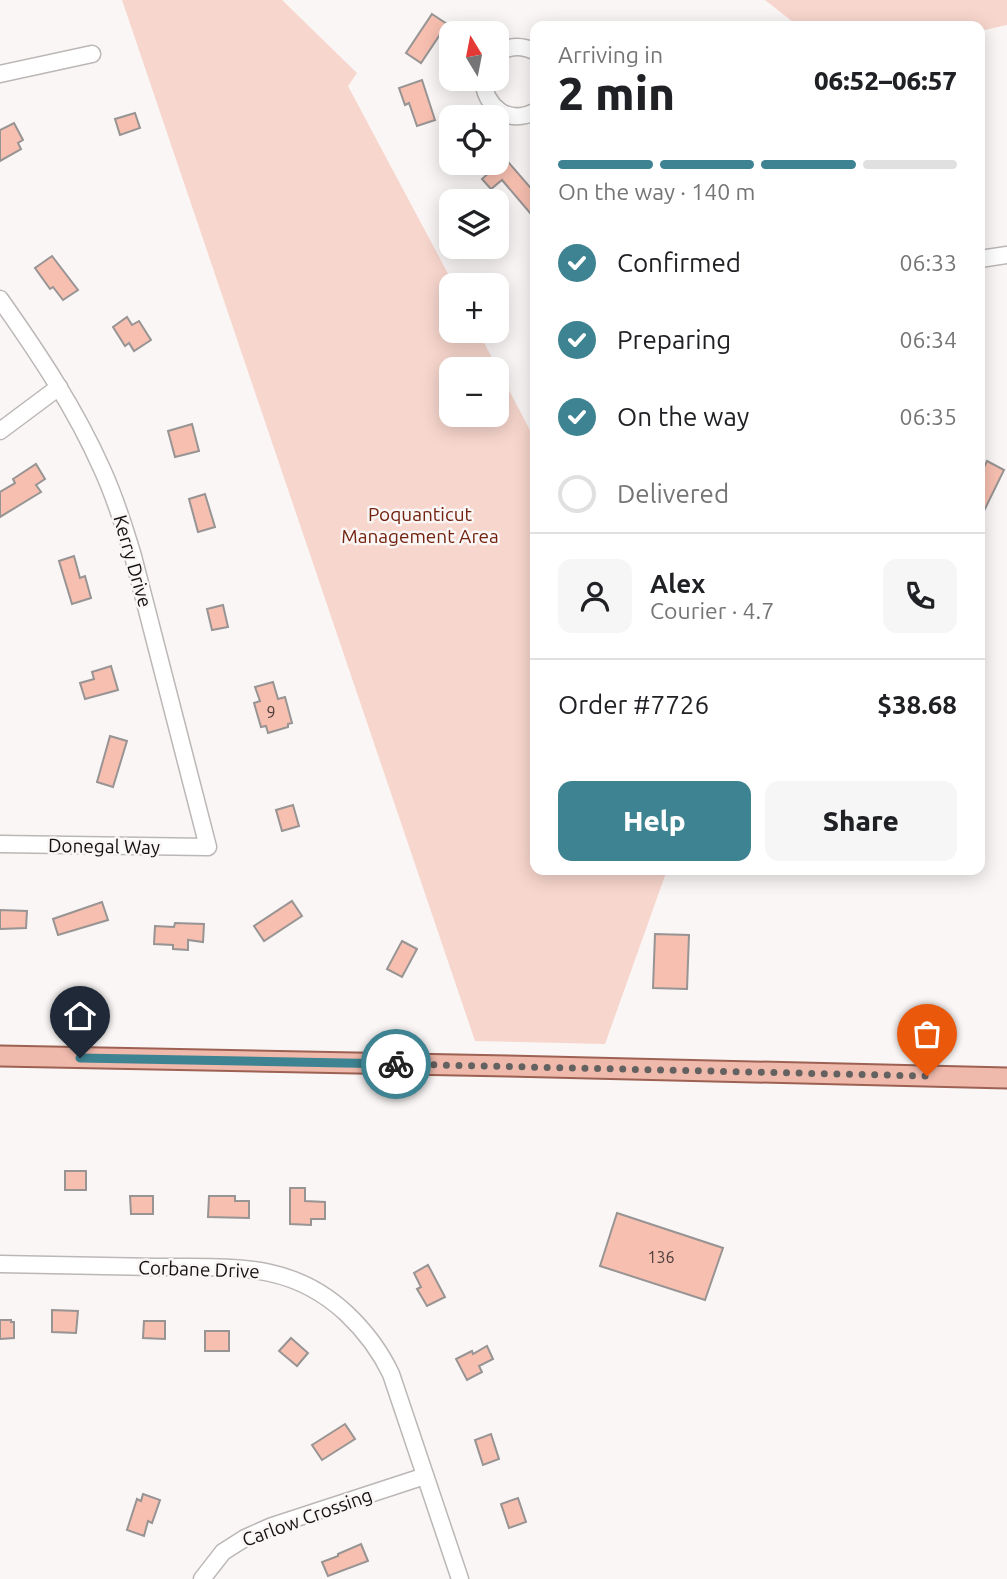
<!DOCTYPE html>
<meta charset="utf-8">
<style>
:root{--surface:#fff;--page:#f6f6f6;--text:#202124;--muted:#757577;--line:#e0e0e0;--accent:#3e8391}
body{margin:0;font-family:Ubuntu,sans-serif;background:var(--page);color:var(--text);height:100vh;display:flex;flex-direction:column;font-size:26px;white-space:nowrap}
*{box-sizing:border-box;margin:0}
p{font-size:23px;color:var(--muted)}
.icon{flex:none;width:38px;height:38px;fill:none;stroke:currentColor;stroke-width:2;stroke-linecap:round;stroke-linejoin:round}
.map{position:relative;flex:1;overflow:hidden}
.sheet{position:absolute;left:530px;top:21px;width:455px;height:854px;display:flex;flex-direction:column;background:var(--surface);border-radius:14px;box-shadow:0 4px 18px #0003}
.sheet>*{flex:none}
.needle{width:46px;rotate:350deg}
.controls{position:absolute;left:439px;top:21px;display:grid;gap:14px}
.controls a{display:grid;place-items:center;width:70px;height:70px;border-radius:14px;background:var(--surface);box-shadow:0 4px 18px #0003;font-size:35px}
.pin{position:absolute;display:grid;place-items:center;width:60px;height:60px;color:#fff;margin:-72px -30px;border-radius:50% 50% 50% 0;rotate:-45deg;box-shadow:0 0 7px #0007}
.pin .icon{rotate:45deg}
.courier{position:absolute;display:grid;place-items:center;width:70px;height:70px;margin:-35px;border:5px solid #3e8391;border-radius:50%;background:#fff;color:#222;box-shadow:0 2px 9px #0007}
.headline em{font-style:normal;font-weight:800}
.headline div{display:flex;flex-direction:column-reverse}
.headline{display:flex;align-items:center;justify-content:space-between;height:119px;padding:0 28px}
h1{font-size:46px;font-weight:800;line-height:52px}
.bar{display:grid;grid-template-columns:repeat(4,1fr);gap:10px 7px;align-content:center;height:84px;padding:0 28px}
.bar i{height:9px;border-radius:5px;background:var(--line)}
.bar .current{background:var(--accent)}
.bar p{grid-column:span 4}
.line{display:flex;align-items:center;gap:18px;padding:0 28px;border-top:2px solid var(--line)}
.line div{flex:1}
.round{display:grid;place-items:center;flex:none;width:74px;height:74px;border-radius:14px;background:var(--page)}
ol{padding:0 28px;list-style:none}
li{display:flex;align-items:center;gap:21px;height:77px}
li p{margin-inline-start:auto}
li .icon{padding:7px;border-radius:50%;background:var(--accent);color:#fff;stroke-width:4}
li:last-child{color:var(--muted)}
li i{width:38px;height:38px;border:4px solid var(--line);border-radius:50%}
.cta{display:flex;gap:14px;margin-top:auto;padding:14px 28px}
.cta a{flex:1;height:80px;border-radius:14px;background:var(--accent);color:#fff;font-size:28px;font-weight:800;line-height:80px;text-align:center}
.cta a+a{background:var(--page);color:var(--text)}
.map>svg:first-child{display:block}
.park{fill:#f7d6cd;fill-rule:evenodd}
.building{fill:#f7bfb0;stroke:#979493;stroke-width:2}
.lines{fill:none;stroke-linecap:round;stroke-linejoin:round}
.minor-casing{stroke:#bbb7b6;stroke-width:19}
.major-casing{stroke:#9c6152;stroke-width:23}
.minor{stroke:#fff;stroke-width:16}
.major{stroke:#efb9ac;stroke-width:19}
.done{stroke:#646261;stroke-width:7;stroke-dasharray:0 12.6}
.route{stroke:#3e8391;stroke-width:9}
.labels{text-anchor:middle;stroke-width:5;stroke-linejoin:round;paint-order:stroke}
.number-label{font-size:16px;fill:#4d3d3a}
.park-label{font-size:19px;fill:#72220e;stroke:#faf6f5}
.street-label{font-size:19px;fill:#141212;stroke:#faf6f5}
</style>
<div class="map">
<svg width="1007" height="1579" viewBox="0 0 1007 1579">
<rect width="100%" height="100%" fill="#faf6f5"/>
<g class="park">
<path d="M 122,0 L 282,0 L 357,73 L 348,86 L 454,285 L 452,285 L 452,331 L 478,331 L 535,440 L 536,870 L 667,870 L 605,1044 L 475,1041 ZM 452,369 L 497,369 L 497,415 L 452,415 Z"/>
<polygon points="765,0 1007,0 1007,25 980,31 980,26 798,26"/>
</g>
<g class="building">
<polygon points="432,14 447,24 421,63 406,53"/>
<polygon points="422,80 435,120 417,126 409,103 405,105 399,88"/>
<polygon points="135,113 140,128 120,135 115,119"/>
<polygon points="14,123 23,140 18,143 21,149 0,161 0,130"/>
<polygon points="503,156 536,194 536,220 502,180 491,189 482,179 491,171 488,168 497,163 497,161"/>
<polygon points="52,256 78,290 63,300 53,287 50,289 35,268"/>
<polygon points="127,317 132,325 139,321 151,340 134,351 129,343 125,346 113,327"/>
<polygon points="192,424 199,451 175,457 168,431"/>
<polygon points="987,461 1004,470 980,519 980,476"/>
<polygon points="36,464 45,479 36,485 41,492 0,517 0,492 15,483 13,479"/>
<polygon points="205,494 215,527 198,532 189,499"/>
<polygon points="74,556 80,578 85,576 91,598 72,604 59,561"/>
<polygon points="223,605 228,627 212,630 207,609"/>
<polygon points="111,666 118,690 85,699 80,683 94,679 92,672"/>
<polygon points="273,682 278,699 285,697 292,723 288,724 288,727 268,733 266,726 261,727 254,703 260,701 255,687"/>
<polygon points="110,736 127,741 113,787 97,782"/>
<polygon points="293,805 299,826 282,831 276,810"/>
<polygon points="292,901 302,916 264,941 254,926"/>
<polygon points="102,902 108,920 58,935 53,919"/>
<polygon points="0,910 27,911 26,928 0,929"/>
<polygon points="175,923 204,924 203,942 188,940 188,950 173,949 173,945 154,944 155,926 174,927"/>
<polygon points="655,934 689,935 687,989 653,988"/>
<polygon points="402,941 417,949 402,977 387,969"/>
<rect x="65" y="1171" width="21" height="19"/>
<polygon points="290,1188 305,1188 305,1201 325,1202 325,1219 311,1219 311,1225 290,1224"/>
<polygon points="130,1196 153,1196 153,1214 131,1214"/>
<polygon points="209,1196 235,1196 235,1201 249,1201 249,1218 208,1217"/>
<polygon points="617,1213 723,1248 705,1300 600,1266"/>
<polygon points="428,1265 445,1297 427,1306 417,1289 421,1287 414,1273"/>
<polygon points="52,1310 78,1311 76,1333 52,1332"/>
<polygon points="0,1320 11,1320 11,1322 14,1322 14,1338 0,1339"/>
<polygon points="144,1321 165,1321 165,1339 143,1338"/>
<rect x="205" y="1331" width="24" height="20"/>
<polygon points="291,1338 308,1353 297,1366 279,1351"/>
<polygon points="487,1346 493,1359 479,1366 482,1372 467,1380 456,1359 472,1351 473,1354"/>
<polygon points="345,1424 355,1439 322,1460 312,1445"/>
<polygon points="491,1434 499,1459 483,1465 475,1440"/>
<polygon points="143,1494 160,1500 152,1523 148,1521 144,1536 127,1530 137,1499 141,1501"/>
<polygon points="518,1498 526,1522 509,1528 501,1504"/>
<polygon points="361,1544 368,1561 328,1576 322,1562 338,1556 338,1554"/>
</g>
<g class="lines">
<g class="minor-casing">
<g id="minor">
<path d="M 497,54 C 509,45 522,45 536,52"/>
<polyline points="0,74 92,54"/>
<path d="M 483,79 C 485,107 508,126 536,111"/>
<polyline points="980,259 1007,255"/>
<path d="M 0,299 C 38,353 75,408 102,469 C 115,497 124,526 133,556 L 208,847 L 0,844"/>
<polyline points="0,431 59,387"/>
<path d="M 0,1264 C 52,1265 104,1266 156,1267 C 229,1268 290,1260 347,1314 C 366,1332 380,1351 391,1374 L 460,1579"/>
<polyline points="202,1579 223,1552 245,1538 272,1526 425,1476"/>
</g>
</g>
<g class="major-casing">
<polyline id="major" points="0,1056 508,1066 1007,1078"/>
</g>
<use href="#minor" class="minor"/>
<use href="#major" class="major"/>
</g>
<g class="lines">
<polyline class="done" points="396,1064 927,1076"/>
<polyline class="route" points="80,1058 396,1064"/>
</g>
<g class="labels">
<g class="number-label">
<text x="271" y="718">9</text>
<text x="661" y="1263">136</text>
</g>
<g class="park-label">
<text x="420" y="521">Poquanticut<tspan x="420" dy="22">Management Area</tspan></text>
</g>
<g class="street-label">
<text transform="translate(133 561) rotate(74)" y="7">Kerry Drive</text>
<text transform="translate(104 846) rotate(1)" y="7">Donegal Way</text>
<text transform="translate(199 1269) rotate(2)" y="7">Corbane Drive</text>
<text transform="translate(307 1517) rotate(-20)" y="7">Carlow Crossing</text>
</g>
</g>
</svg>
<div class="controls">
<a><svg class="needle" viewBox="-14 -14 28 28"><path d="M0-13l5 13h-10z" fill="#e53935"/><path d="M0 13l5-13h-10z" fill="#757577"/></svg></a>
<a><svg class="icon" aria-label="locate" viewBox="0 0 24 24"><circle cx="12" cy="12" r="6"/><path d="M12 2v4M12 18v4M2 12h4M18 12h4"/></svg></a>
<a><svg class="icon" aria-label="layers" viewBox="0 0 24 24"><path d="M12 4l9 5-9 5-9-5zM3 14l9 5 9-5"/></svg></a>
<a>+</a>
<a>−</a>
</div>
<div class="pin" style="left:927px;top:1076px;background:#ea580c"><svg class="icon" aria-label="bag" viewBox="0 0 24 24"><path d="M5 8h14l-1 12H6zM9 8a3 3 0 0 1 6 0"/></svg></div>
<div class="pin" style="left:80px;top:1058px;background:#1f2937"><svg class="icon" aria-label="home" viewBox="0 0 24 24"><path d="M3 11l9-7 9 7M6 9v11h12V9"/></svg></div>
<div class="courier" style="left:396px;top:1064px"><svg class="icon" aria-label="bike" viewBox="0 0 24 24"><circle cx="6" cy="16" r="4"/><circle cx="18" cy="16" r="4"/><path d="M6 16l4-8h5l3 8M10 8l3 8H6M13 5h3"/></svg></div>
<section class="sheet">
<div class="headline"><div><h1>2 min</h1><p>Arriving in</p></div><em>06:52–06:57</em></div>
<div class="bar"><i class="current"></i><i class="current"></i><i class="current"></i><i></i><p>On the way · 140 m</p></div>
<ol>
<li><svg class="icon" aria-label="check" viewBox="0 0 24 24"><path d="M5 12l5 5 9-10"/></svg>Confirmed<p>06:33</p></li>
<li><svg class="icon" aria-label="check" viewBox="0 0 24 24"><path d="M5 12l5 5 9-10"/></svg>Preparing<p>06:34</p></li>
<li><svg class="icon" aria-label="check" viewBox="0 0 24 24"><path d="M5 12l5 5 9-10"/></svg>On the way<p>06:35</p></li>
<li><i></i>Delivered</li>
</ol>
<div class="line" style="height:126px"><a class="round"><svg class="icon" aria-label="person" viewBox="0 0 24 24"><circle cx="12" cy="8" r="4"/><path d="M4 21q1-7 8-7t8 7"/></svg></a><div><b>Alex</b><p>Courier · 4.7</p></div><a class="round"><svg class="icon" aria-label="phone" viewBox="0 0 24 24"><path d="M5 4h4l2 5-3 2q2 4 5 5l2-3 5 2v4C11 20 4 13 5 4z"/></svg></a></div>
<div class="line" style="height:91px"><div>Order #7726</div><b>$38.68</b></div>
<div class="cta"><a>Help</a><a>Share</a></div>
</section>
</div>
